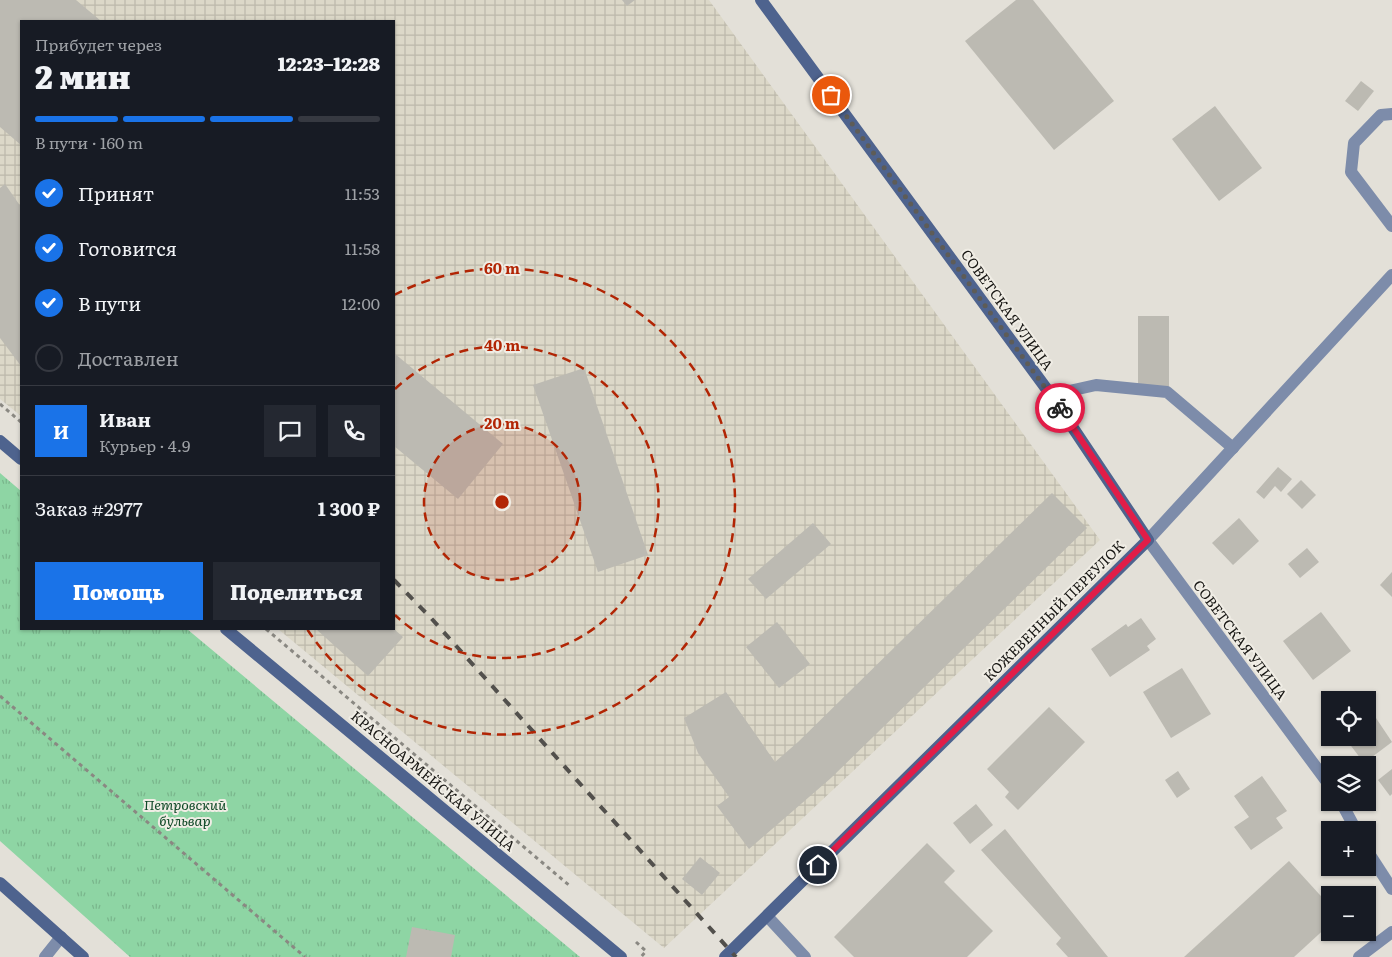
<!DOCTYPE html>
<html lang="ru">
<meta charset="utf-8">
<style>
:root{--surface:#171b24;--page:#242831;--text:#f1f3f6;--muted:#9ea1a6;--line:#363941;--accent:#1a73e8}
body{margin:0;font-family:Literata,serif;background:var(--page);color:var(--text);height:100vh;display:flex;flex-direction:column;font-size:19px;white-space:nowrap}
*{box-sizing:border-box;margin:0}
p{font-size:16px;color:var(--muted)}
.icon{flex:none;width:28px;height:28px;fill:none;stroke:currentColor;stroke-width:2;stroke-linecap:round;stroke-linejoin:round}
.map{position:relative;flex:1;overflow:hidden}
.panel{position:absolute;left:20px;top:20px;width:375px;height:610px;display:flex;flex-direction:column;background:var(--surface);border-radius:0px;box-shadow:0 1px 4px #0004}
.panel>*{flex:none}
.fabs{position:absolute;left:1321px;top:691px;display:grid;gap:10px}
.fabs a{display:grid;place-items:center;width:55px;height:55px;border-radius:0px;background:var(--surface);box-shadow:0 1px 4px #0004;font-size:25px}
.pin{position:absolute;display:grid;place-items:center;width:42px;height:42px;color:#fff;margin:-21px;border:2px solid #fff;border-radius:50%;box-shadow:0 1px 5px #0007}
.courier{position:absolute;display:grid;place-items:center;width:50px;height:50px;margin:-25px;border:4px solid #e11d48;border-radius:50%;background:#fff;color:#222;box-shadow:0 1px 6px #0007}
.summary em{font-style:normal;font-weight:800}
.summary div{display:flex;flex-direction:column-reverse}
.summary{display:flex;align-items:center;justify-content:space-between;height:85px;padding:0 15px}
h1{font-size:32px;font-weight:800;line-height:38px}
.bar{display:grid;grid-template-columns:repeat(4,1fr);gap:8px 5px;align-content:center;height:60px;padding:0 15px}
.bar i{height:6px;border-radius:4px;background:var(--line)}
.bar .current{background:var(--accent)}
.bar p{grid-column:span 4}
.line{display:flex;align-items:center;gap:12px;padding:0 15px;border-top:1px solid var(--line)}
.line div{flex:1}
.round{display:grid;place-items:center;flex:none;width:52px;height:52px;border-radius:0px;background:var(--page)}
ol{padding:0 15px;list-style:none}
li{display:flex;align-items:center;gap:15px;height:55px}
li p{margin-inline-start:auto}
li .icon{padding:5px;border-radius:50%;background:var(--accent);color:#fff;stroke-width:4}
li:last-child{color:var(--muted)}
li i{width:28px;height:28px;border:2px solid var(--line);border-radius:50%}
.cta{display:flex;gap:10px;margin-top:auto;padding:10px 15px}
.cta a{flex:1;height:58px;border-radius:0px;background:var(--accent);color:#fff;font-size:20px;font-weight:800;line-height:58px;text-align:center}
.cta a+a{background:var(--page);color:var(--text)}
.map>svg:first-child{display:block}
.industrial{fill:url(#industrial-grid)}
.grass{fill:url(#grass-tufts)}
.building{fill:#bcbab2}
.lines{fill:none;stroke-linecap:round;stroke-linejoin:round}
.path{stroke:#8a8882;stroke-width:3;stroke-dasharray:4 4;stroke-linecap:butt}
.lane{stroke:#7d8caa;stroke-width:12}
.street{stroke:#7d8caa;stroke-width:12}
.secondary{stroke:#4e638e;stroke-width:12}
.rail{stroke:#52504c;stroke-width:4;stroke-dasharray:9 9;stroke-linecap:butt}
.done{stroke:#5e5c57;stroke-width:5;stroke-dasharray:0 9}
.route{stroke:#e11d48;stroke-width:6}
.ring{fill:none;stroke:#b22504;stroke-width:2.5;stroke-dasharray:9 6}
.labels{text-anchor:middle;stroke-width:4;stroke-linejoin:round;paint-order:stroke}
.street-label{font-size:14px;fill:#161512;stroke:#f0ede5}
.park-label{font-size:14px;font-style:italic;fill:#104a28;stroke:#f0ede5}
.centre{fill:#b22504;stroke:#f0ede5;stroke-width:2.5}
.ring-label{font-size:15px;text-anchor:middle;font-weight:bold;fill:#b22504;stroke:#f0ede5;stroke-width:4;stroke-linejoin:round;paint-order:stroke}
</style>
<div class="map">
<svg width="1392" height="957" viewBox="0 0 1392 957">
<defs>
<pattern id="industrial-grid" width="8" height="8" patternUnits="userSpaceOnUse" patternTransform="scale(1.25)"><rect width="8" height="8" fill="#dcd8c8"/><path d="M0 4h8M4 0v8" fill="none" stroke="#bcb8ab"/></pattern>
<pattern id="grass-tufts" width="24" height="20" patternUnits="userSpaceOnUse" patternTransform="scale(1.25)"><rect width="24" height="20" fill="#8ed5a4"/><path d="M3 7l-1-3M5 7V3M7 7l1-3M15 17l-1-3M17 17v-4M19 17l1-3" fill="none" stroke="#7ab68c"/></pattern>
</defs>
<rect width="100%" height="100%" fill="#e3e0d8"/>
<polygon class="industrial" points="0,0 709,0 1100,540 664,948 278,629 394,629 394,21 21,21 21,416 0,399"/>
<polygon class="grass" points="0,473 21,491 21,629 187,629 580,957 130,957 0,841"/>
<g class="building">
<polygon points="0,0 76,0 101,21 21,21 21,145 0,127"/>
<polygon points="622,0 635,0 627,6"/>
<polygon points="1016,0 1033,0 1114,101 1054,150 965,41"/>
<polygon points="1361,81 1374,91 1358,111 1345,101"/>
<polygon points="1215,106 1262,168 1219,201 1172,139"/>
<polygon points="5,184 21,207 21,366 0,338 0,188"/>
<rect x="1138" y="316" width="31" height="72"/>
<polygon points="394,353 503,444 458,499 394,446"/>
<polygon points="584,368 648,555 598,572 533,385"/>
<polygon points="1278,467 1292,479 1281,492 1275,486 1264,499 1256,492"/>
<polygon points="1301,480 1316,495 1302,509 1287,494"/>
<polygon points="1052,493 1087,528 831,778 749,849 717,806 729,797 698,753 684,718 726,692 775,762 798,742"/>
<polygon points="1239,518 1259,541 1233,565 1212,543"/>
<polygon points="813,523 831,544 766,599 748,579"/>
<polygon points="1307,548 1319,562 1300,578 1288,564"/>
<polygon points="1392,572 1392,597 1380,585"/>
<polygon points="1321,612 1351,651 1313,680 1283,641"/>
<polygon points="1141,618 1156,639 1147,646 1150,650 1110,677 1091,649 1126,624 1128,627"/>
<polygon points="777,622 810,664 779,688 746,647"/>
<polygon points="316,629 394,629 403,637 368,676"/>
<polygon points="1182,668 1211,714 1171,738 1143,692"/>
<polygon points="1368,706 1392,742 1364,763 1345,738 1368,738"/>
<polygon points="1049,707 1085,742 1018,810 1005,797 1009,792 987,769"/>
<polygon points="1392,769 1392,794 1390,796 1378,780"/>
<polygon points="1178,771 1190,789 1177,798 1165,780"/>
<polygon points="1262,776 1287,811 1276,818 1283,828 1251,850 1234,827 1249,817 1234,796"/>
<polygon points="976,804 993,825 970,844 953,823"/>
<polygon points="1005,829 1108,957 1068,957 1056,944 1061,938 981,850"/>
<polygon points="927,843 955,871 944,882 993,931 967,957 854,957 834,937"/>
<polygon points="700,857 720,873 702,895 682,879"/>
<polygon points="1289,861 1330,906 1330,924 1294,957 1184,957"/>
<polygon points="412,927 455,935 451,957 406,957"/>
</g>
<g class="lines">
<g class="path">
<polyline points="0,404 21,422"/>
<polyline points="266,629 570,886"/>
<polyline points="0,696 305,957"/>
<polyline points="636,942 646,951 641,957"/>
</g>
<g class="lane">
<polyline points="1392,114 1381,115 1354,143 1351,172 1392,226"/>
<polyline points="1051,395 1096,385 1167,392 1233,448"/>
<polyline points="767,916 805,957"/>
<polyline points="45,957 61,937"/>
<polyline points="1359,957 1392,932"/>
</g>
<g class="street">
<polyline points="1330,786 1148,540 1392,275"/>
<polyline points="1341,802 1356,830"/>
<polyline points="1368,852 1392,889"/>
</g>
<g class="secondary">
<polyline points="0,441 21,459"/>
<polyline points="226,629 621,957"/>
<polyline points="0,883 83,957"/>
<polyline points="725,957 1148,540 1051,395 761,0"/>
</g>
<polyline class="rail" points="394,580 431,618 736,957"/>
</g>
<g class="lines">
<polyline class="done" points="831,95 1060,408"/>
<polyline class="route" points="818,865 1148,540 1060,408"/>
</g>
<circle cx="502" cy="502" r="78" fill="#b22504" fill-opacity=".12"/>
<g class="ring">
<circle cx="502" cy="502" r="78"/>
<path d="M395 389A156 156 0 1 1 395 615"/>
<path d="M394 295A233 233 0 1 1 307 629"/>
</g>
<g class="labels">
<g class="street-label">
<text transform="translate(1007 310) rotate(54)" y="5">СОВЕТСКАЯ УЛИЦА</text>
<text transform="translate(1054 611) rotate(-45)" y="5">КОЖЕВЕННЫЙ ПЕРЕУЛОК</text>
<text transform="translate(1240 640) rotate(53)" y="5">СОВЕТСКАЯ УЛИЦА</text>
<text transform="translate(433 781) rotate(40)" y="5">КРАСНОАРМЕЙСКАЯ УЛИЦА</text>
</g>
<g class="park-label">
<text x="185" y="810">Петровский<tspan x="185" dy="16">бульвар</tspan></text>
</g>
</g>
<circle cx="502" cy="502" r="8" class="centre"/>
<g class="ring-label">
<text x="502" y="274">60 m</text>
<text x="502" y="351">40 m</text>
<text x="502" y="429">20 m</text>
</g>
</svg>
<div class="fabs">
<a><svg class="icon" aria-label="locate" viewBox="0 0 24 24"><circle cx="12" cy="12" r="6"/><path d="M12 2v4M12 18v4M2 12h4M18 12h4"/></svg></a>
<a><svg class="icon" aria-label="layers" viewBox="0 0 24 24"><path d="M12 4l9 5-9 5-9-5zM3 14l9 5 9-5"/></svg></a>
<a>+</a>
<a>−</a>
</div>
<div class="pin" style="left:831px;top:95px;background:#ea580c"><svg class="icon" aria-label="bag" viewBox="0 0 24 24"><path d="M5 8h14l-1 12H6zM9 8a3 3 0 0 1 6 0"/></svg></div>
<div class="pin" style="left:818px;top:865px;background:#1f2937"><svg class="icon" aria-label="home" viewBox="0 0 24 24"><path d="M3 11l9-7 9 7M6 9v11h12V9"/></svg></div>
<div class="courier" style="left:1060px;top:408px"><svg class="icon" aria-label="bike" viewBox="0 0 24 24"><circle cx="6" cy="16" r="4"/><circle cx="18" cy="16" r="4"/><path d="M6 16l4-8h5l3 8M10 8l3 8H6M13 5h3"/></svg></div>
<section class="panel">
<div class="summary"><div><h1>2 мин</h1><p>Прибудет через</p></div><em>12:23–12:28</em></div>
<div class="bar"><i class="current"></i><i class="current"></i><i class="current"></i><i></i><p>В пути · 160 m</p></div>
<ol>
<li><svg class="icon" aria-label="check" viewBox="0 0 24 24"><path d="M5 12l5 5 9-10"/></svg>Принят<p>11:53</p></li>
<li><svg class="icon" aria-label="check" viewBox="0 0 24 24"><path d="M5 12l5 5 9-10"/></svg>Готовится<p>11:58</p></li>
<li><svg class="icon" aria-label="check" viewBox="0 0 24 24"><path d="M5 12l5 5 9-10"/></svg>В пути<p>12:00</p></li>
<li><i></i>Доставлен</li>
</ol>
<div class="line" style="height:90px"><b class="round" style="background:var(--accent);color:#fff">И</b><div><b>Иван</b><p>Курьер · 4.9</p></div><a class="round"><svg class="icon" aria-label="chat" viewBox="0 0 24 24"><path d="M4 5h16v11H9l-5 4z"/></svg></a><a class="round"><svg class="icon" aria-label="phone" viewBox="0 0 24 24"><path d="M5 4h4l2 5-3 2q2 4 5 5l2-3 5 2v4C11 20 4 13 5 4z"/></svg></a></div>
<div class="line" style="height:65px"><div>Заказ #2977</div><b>1 300 ₽</b></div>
<div class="cta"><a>Помощь</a><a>Поделиться</a></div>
</section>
</div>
